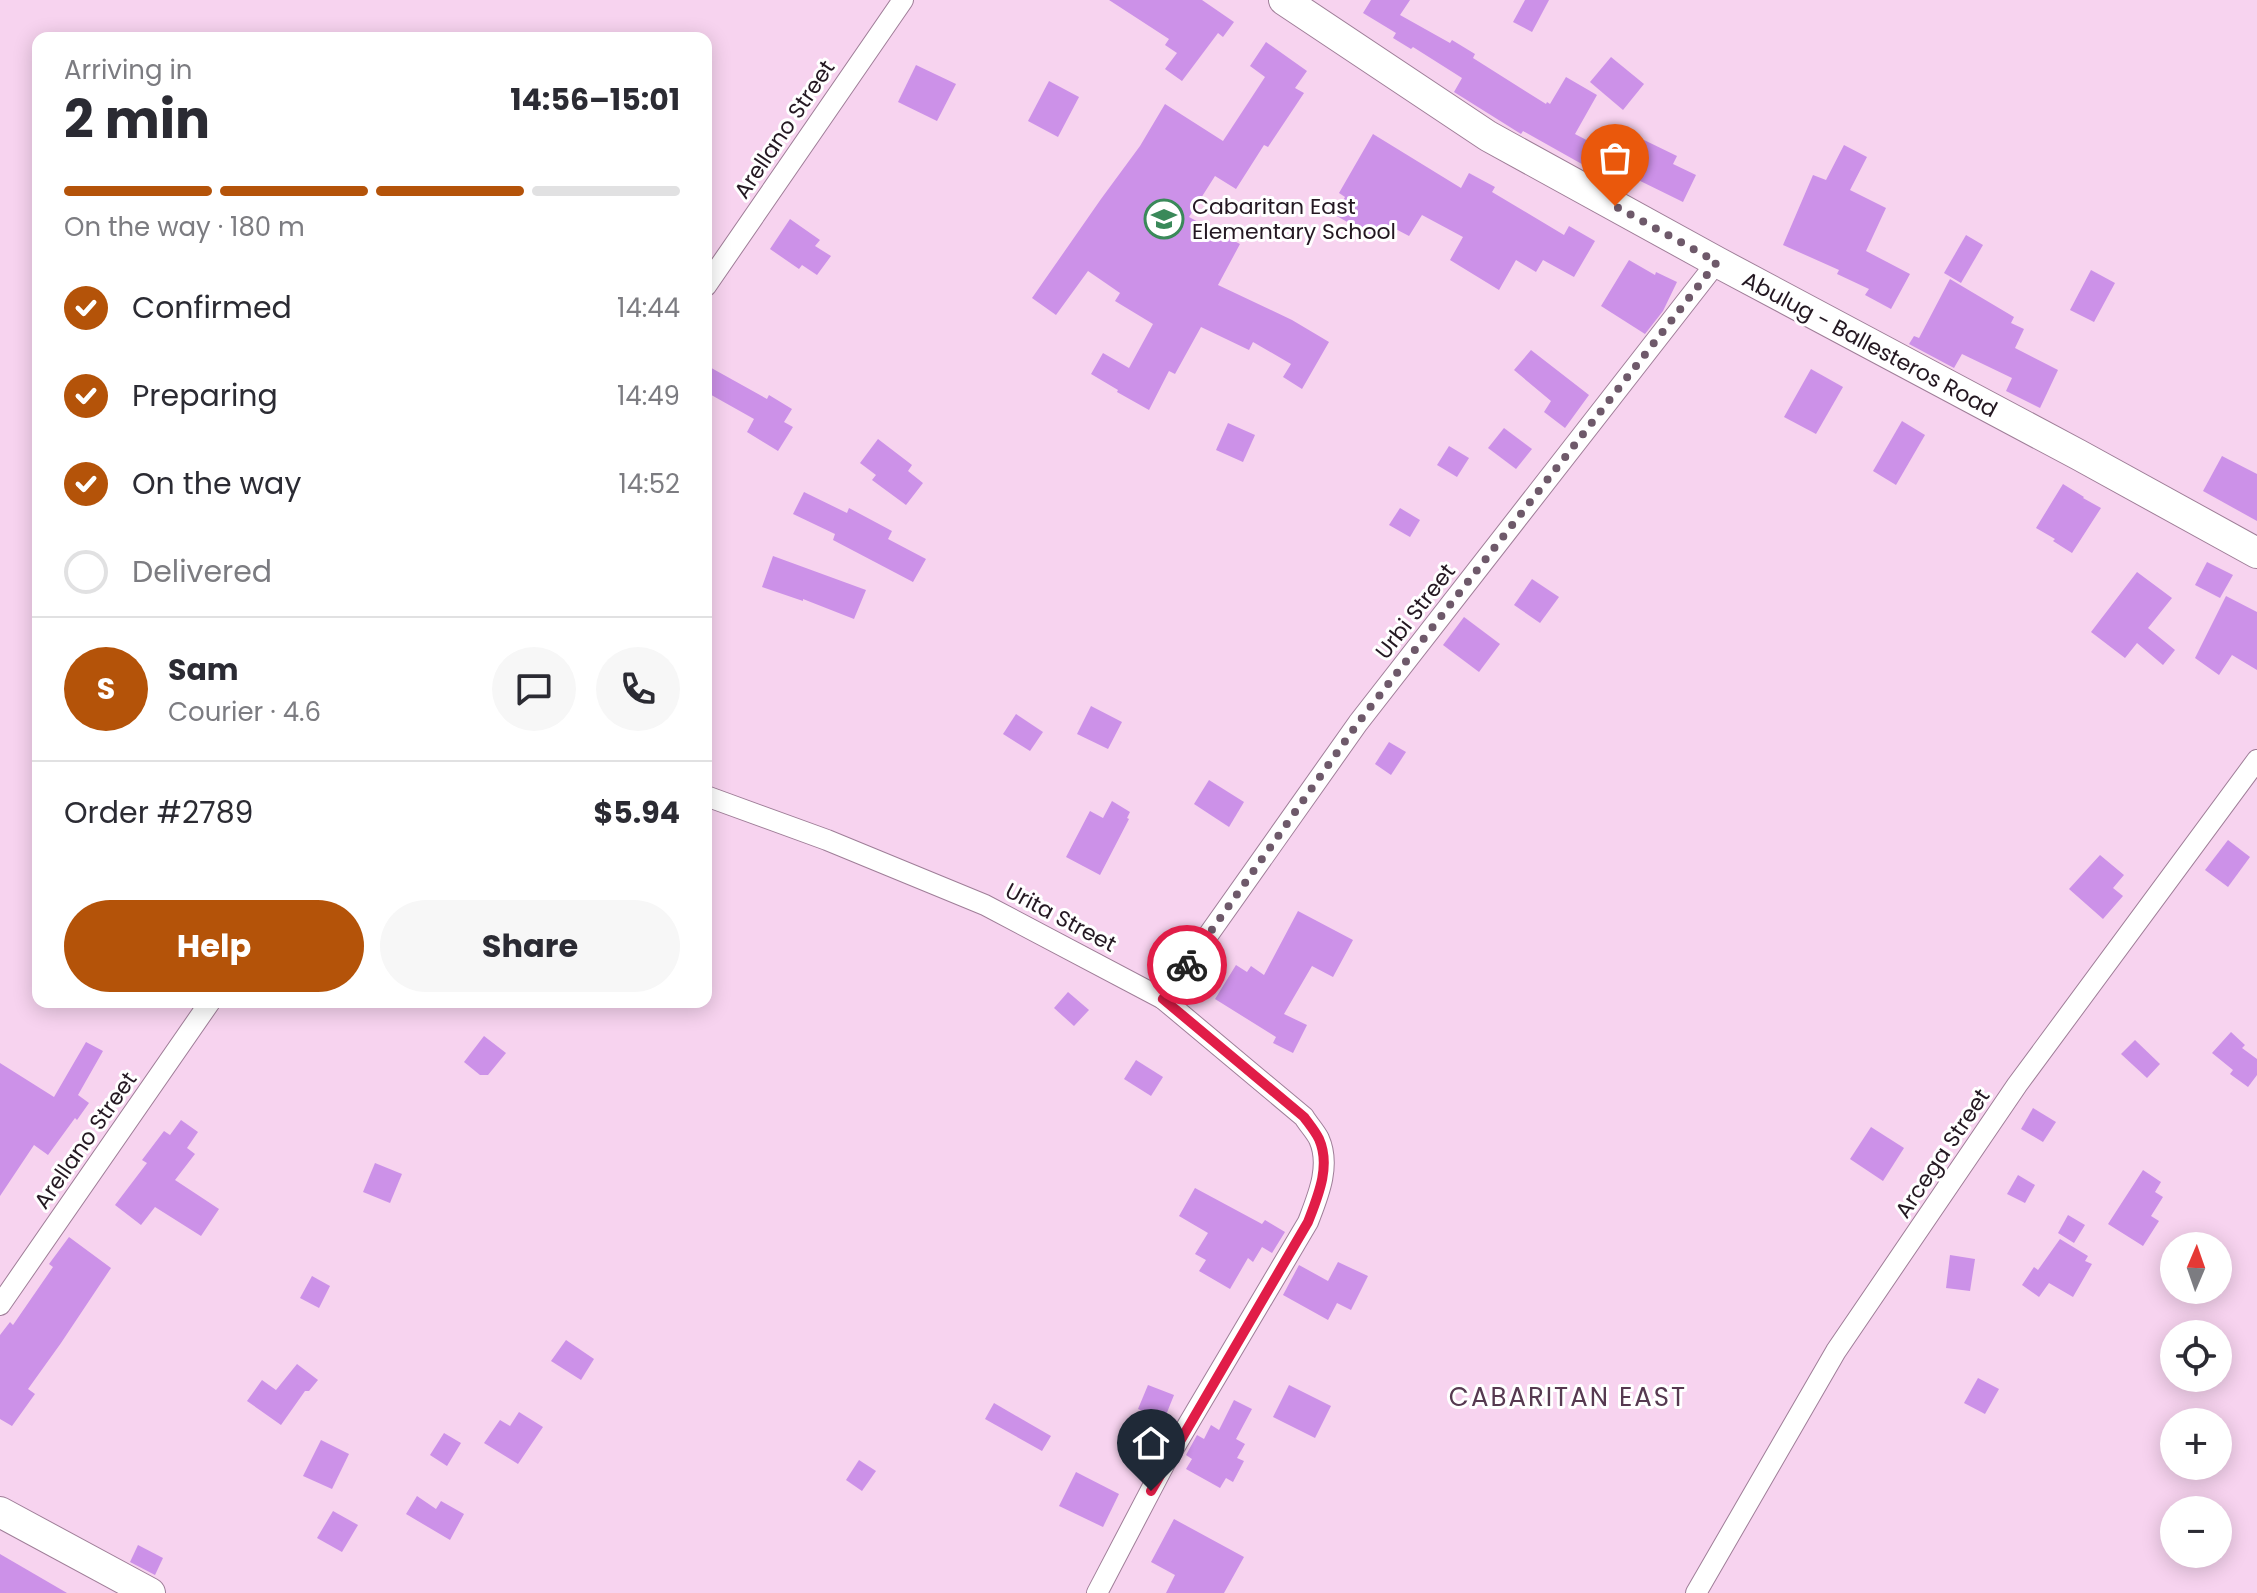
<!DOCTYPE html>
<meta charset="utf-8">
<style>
:root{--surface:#fff;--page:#f7f7f7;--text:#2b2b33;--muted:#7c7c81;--line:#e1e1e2;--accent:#b45309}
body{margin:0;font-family:Poppins,sans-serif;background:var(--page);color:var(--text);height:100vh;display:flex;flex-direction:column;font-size:30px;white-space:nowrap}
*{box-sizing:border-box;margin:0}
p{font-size:26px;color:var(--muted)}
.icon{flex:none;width:44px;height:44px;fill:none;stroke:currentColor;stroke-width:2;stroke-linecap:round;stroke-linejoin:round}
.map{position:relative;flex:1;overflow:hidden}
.side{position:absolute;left:32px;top:32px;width:680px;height:976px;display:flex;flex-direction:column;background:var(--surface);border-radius:16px;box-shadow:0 4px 20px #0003}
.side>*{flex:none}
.needle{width:52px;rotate:2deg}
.buttons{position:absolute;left:2160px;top:1232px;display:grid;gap:16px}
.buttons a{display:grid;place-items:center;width:72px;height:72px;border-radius:50%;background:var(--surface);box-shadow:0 4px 20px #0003;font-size:40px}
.pin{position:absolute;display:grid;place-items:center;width:68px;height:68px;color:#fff;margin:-82px -34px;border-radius:50% 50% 50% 0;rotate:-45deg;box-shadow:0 0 8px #0007}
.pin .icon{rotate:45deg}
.courier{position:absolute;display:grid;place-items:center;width:80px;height:80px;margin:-40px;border:6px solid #e11d48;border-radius:50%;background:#fff;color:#222;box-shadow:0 2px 10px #0007}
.head em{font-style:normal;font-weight:700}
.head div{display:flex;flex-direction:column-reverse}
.head{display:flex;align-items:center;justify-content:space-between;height:136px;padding:0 32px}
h1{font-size:52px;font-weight:700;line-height:60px}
.bar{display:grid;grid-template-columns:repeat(4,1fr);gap:12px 8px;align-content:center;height:96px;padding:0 32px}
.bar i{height:10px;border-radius:6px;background:var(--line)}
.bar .active{background:var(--accent)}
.bar p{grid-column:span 4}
.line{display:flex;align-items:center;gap:20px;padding:0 32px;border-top:2px solid var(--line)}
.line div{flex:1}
.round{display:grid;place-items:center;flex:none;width:84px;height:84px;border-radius:42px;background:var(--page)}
ol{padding:0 32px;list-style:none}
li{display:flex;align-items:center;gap:24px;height:88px}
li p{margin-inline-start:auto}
li .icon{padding:8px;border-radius:50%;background:var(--accent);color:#fff;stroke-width:4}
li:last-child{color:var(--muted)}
li i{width:44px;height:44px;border:4px solid var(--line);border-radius:50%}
.action{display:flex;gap:16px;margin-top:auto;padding:16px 32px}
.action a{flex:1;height:92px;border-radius:48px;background:var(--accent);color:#fff;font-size:32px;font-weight:700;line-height:92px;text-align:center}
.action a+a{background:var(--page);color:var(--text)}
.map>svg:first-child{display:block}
.building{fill:#cc91e8}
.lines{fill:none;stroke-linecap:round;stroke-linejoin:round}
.street-casing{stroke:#9f7e98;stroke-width:22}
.secondary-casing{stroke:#9f7e98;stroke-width:32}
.street{stroke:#fff;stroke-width:20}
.secondary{stroke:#fff;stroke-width:30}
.done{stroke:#6e596a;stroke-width:8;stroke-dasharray:0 14.4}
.route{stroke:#e11d48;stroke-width:10}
.labels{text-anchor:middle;stroke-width:6;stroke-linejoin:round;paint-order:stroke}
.street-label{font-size:22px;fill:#241822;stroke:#fff}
.poi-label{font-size:22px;fill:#241822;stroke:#fff;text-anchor:start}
.quarter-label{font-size:26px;letter-spacing:2px;fill:#563950;stroke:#fff}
</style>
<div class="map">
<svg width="2257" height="1593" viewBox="0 0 2257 1593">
<rect width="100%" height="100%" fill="#f7d3ef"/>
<g class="building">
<polygon points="1109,0 1202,0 1234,22 1223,37 1218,33 1182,81 1165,69 1177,53 1165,45 1169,39"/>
<polygon points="1371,0 1410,0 1400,15 1450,43 1452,40 1475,54 1473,58 1546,104 1547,102 1550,104 1566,77 1597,95 1575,134 1619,157 1610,175 1598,169 1596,172 1523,131 1521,134 1454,92 1462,78 1413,47 1411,49 1393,38 1396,33 1363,13"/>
<polygon points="1525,0 1549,0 1532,32 1513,22"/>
<polygon points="1266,42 1307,71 1295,88 1304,93 1268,147 1264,145 1236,189 1215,176 1189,217 1240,244 1218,285 1292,320 1329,342 1302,389 1283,377 1291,364 1253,342 1249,350 1201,327 1175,374 1169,371 1149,410 1117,392 1118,390 1091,374 1103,353 1129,368 1153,324 1115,301 1120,293 1088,271 1056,315 1032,298 1101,199 1140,146 1165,104 1223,141 1265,77 1250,66"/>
<polygon points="1611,57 1644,84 1623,110 1590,82"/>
<polygon points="916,65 956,84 937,121 898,102"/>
<polygon points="1049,81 1079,97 1058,137 1028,121"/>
<polygon points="1373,134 1461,188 1469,173 1495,187 1492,192 1564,235 1569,226 1595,241 1574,277 1543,260 1536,272 1516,260 1499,290 1450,260 1463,237 1422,215 1409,236 1386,224 1377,239 1335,215 1345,197 1339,193"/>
<polygon points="1644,140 1677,156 1673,164 1696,175 1683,202 1626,174"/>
<polygon points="1844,145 1867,157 1850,190 1886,208 1866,251 1910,274 1891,309 1865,295 1869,289 1837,274 1839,270 1783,245 1813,175 1826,180"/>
<polygon points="790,219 820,240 815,246 831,256 817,275 802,265 799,269 770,249"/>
<polygon points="1966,235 1983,245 1961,283 1944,273"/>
<polygon points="1629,260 1655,275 1656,272 1677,282 1663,311 1645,334 1601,306"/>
<polygon points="2091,270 2115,283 2094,322 2070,310"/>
<polygon points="1950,279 2014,317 2011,323 2024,329 2015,348 2058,370 2040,408 2006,391 2012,378 1962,354 1954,368 1909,344 1914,336 1919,338"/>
<polygon points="1531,350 1589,395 1565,428 1544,412 1551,401 1514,370"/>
<polygon points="706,365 767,399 769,395 792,409 784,422 793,427 778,451 747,432 754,419 706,392"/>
<polygon points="1811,369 1843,387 1816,434 1784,417"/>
<polygon points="1902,421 1925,435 1896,485 1873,471"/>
<polygon points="1228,423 1255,435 1243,462 1216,450"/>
<polygon points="1504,428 1532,449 1516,469 1488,448"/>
<polygon points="878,439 912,465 908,471 923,483 906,505 872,480 876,475 860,463"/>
<polygon points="1449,446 1469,458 1457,477 1437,465"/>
<polygon points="2222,456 2257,474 2257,521 2203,491"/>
<polygon points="2063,484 2084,497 2083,498 2101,508 2072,553 2053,541 2055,539 2036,528"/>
<polygon points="804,492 847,513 849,508 892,531 888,539 926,559 913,582 833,540 835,534 793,514"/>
<polygon points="1400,508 1420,520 1410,537 1389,525"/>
<polygon points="773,556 866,590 854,619 803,599 803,601 762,587"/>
<polygon points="2207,562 2233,575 2220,598 2195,585"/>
<polygon points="2137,572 2172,598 2148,628 2175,650 2163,665 2137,643 2125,658 2091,632"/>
<polygon points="1532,579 1559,597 1540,623 1514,605"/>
<polygon points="2226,596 2257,612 2257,670 2232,655 2219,675 2195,658"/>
<polygon points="1464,617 1500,644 1479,672 1443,645"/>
<polygon points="1091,706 1122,722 1108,749 1077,734"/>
<polygon points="1016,714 1043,732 1030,751 1003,734"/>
<polygon points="1389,742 1406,752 1391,775 1375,764"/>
<polygon points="1209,780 1244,802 1229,827 1194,804"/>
<polygon points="1112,801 1130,812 1127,818 1129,819 1100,875 1066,857 1090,811 1103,818"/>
<polygon points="2228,840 2250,857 2228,887 2205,870"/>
<polygon points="2100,855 2124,875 2113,888 2123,896 2103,919 2069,889"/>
<polygon points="1298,911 1353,940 1333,977 1312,966 1284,1014 1307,1025 1293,1053 1273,1043 1276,1037 1215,999 1236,965 1247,972 1251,966 1264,975"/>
<polygon points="1068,992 1089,1010 1074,1026 1054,1008"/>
<polygon points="2231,1032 2245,1045 2242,1048 2257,1059 2257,1075 2248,1087 2230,1074 2233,1070 2212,1053"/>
<polygon points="484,1036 506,1053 488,1075 480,1075 464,1062"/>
<polygon points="2135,1040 2160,1064 2147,1078 2121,1054"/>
<polygon points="86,1042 103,1051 78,1095 89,1103 77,1120 75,1118 48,1155 34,1145 0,1196 0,1063 54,1097"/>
<polygon points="1136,1060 1163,1077 1151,1096 1124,1079"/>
<polygon points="2033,1108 2056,1122 2043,1142 2021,1129"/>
<polygon points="181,1120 198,1132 187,1148 195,1154 175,1180 219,1209 201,1236 155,1207 141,1225 115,1205 147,1163 142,1160 164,1131 170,1135"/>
<polygon points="1871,1127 1904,1148 1883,1181 1850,1159"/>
<polygon points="375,1163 402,1174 390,1203 363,1192"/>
<polygon points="2143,1170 2161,1182 2155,1192 2163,1197 2151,1216 2159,1221 2143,1246 2108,1224"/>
<polygon points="2018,1175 2035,1185 2025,1203 2007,1194"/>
<polygon points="1195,1188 1262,1224 1265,1220 1285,1232 1272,1253 1262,1247 1253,1262 1248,1258 1230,1289 1199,1271 1206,1260 1195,1254 1208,1233 1179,1216"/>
<polygon points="2068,1215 2085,1225 2074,1243 2058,1233"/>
<polygon points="69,1237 111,1268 61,1343 28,1389 35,1394 12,1426 0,1419 0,1335 10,1322 13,1325 53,1267 49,1264"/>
<polygon points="2060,1239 2088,1256 2085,1261 2092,1264 2073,1297 2049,1283 2039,1297 2022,1285 2034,1267 2038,1270"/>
<polygon points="1950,1255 1975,1259 1970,1291 1946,1288"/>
<polygon points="1338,1262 1368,1276 1351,1310 1337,1303 1328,1320 1283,1295 1299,1265 1328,1281"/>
<polygon points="312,1276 330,1286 319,1308 300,1298"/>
<polygon points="566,1340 594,1359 581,1380 551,1361"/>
<polygon points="297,1364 318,1380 309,1391 305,1391 281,1425 247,1401 262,1380 276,1390"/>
<polygon points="1978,1378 1999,1389 1985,1414 1964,1403"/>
<polygon points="1148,1385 1174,1395 1164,1420 1138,1409"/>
<polygon points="1289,1385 1331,1406 1315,1438 1273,1417"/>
<polygon points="1234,1400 1252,1409 1236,1439 1245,1444 1237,1458 1244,1461 1233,1482 1226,1478 1220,1488 1186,1469 1192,1459 1186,1455 1197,1435 1204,1439 1211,1425 1219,1430"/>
<polygon points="994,1403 1051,1436 1042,1451 985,1419"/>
<polygon points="519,1412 543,1427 518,1464 484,1443 500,1420 510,1426"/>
<polygon points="444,1433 461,1443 447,1466 430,1455"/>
<polygon points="321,1440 349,1454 332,1489 303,1476"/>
<polygon points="859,1460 876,1471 862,1491 846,1480"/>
<polygon points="1076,1472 1119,1494 1103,1527 1059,1506"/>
<polygon points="417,1496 436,1509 441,1501 464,1514 450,1540 406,1514"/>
<polygon points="333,1511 358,1525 342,1552 317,1538"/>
<polygon points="1174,1519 1244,1557 1224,1593 1166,1593 1175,1575 1151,1562"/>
<polygon points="138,1545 163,1558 155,1575 130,1562"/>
<polygon points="0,1554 67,1593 0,1593"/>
</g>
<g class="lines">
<g class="street-casing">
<g id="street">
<polyline points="706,286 903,0"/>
<path d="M 706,796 L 827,840 L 985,905 L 1163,999 L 1304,1117 C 1308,1124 1315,1131 1319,1139 C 1331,1166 1318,1196 1308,1222 L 1164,1465 L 1097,1593"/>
<polyline points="1163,999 1358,723 1717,262"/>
<polyline points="0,1305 210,1002"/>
<polyline points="1696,1593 1836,1351 2017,1085 2257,760"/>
</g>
</g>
<g class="secondary-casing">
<g id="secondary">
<polyline points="1284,0 1488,136 1717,262 2079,455 2257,553"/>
<polyline points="0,1512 150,1593"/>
</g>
</g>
<use href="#street" class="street"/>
<use href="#secondary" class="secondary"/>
</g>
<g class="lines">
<polyline class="done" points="1187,965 1358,723 1717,262 1615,206"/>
<path class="route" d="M 1151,1491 L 1308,1222 C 1318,1196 1331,1166 1319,1139 C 1315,1131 1309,1124 1304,1117 L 1163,999 L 1187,965"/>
</g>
<defs>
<g id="school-ring" transform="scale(2)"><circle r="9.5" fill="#fff" stroke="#3a8959" stroke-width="1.5"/><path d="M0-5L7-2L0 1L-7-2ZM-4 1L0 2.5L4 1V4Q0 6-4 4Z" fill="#3a8959"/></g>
</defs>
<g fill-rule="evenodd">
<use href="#school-ring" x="1164" y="219"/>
</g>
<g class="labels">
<g class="street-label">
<text transform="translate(784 129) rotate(-56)" y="8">Arellano Street</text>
<text transform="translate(1870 344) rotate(28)" y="8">Abulug - Ballesteros Road</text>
<text transform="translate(1415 611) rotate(-52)" y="8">Urbi Street</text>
<text transform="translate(1061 917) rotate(28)" y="8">Urita Street</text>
<text transform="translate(85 1140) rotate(-55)" y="8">Arellano Street</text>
<text transform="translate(1942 1153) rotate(-56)" y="8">Arcega Street</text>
</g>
<g class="poi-label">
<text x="1192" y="214">Cabaritan East<tspan x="1192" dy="25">Elementary School</tspan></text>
</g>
<g class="quarter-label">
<text x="1568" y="1406">CABARITAN EAST</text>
</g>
</g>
</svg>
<div class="buttons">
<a><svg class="needle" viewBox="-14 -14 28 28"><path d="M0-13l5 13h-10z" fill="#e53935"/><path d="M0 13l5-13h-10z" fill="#7c7c81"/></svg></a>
<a><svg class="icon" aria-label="locate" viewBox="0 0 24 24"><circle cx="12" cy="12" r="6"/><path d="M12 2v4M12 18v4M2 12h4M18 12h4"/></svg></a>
<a>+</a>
<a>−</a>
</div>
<div class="pin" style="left:1615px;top:206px;background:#ea580c"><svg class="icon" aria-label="bag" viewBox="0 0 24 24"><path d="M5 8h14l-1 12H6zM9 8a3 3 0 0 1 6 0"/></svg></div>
<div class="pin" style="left:1151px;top:1491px;background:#1f2937"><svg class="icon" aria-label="home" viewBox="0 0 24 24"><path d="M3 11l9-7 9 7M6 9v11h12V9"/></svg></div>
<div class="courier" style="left:1187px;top:965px"><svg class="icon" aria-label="bike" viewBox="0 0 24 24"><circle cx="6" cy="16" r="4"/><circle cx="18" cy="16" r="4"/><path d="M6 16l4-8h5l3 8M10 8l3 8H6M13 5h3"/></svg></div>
<section class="side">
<div class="head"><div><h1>2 min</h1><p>Arriving in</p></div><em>14:56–15:01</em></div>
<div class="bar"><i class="active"></i><i class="active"></i><i class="active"></i><i></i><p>On the way · 180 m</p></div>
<ol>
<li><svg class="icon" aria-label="check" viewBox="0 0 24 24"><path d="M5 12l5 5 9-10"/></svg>Confirmed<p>14:44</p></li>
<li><svg class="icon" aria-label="check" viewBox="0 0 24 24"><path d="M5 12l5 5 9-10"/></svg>Preparing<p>14:49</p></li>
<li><svg class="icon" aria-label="check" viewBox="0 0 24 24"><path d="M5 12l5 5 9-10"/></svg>On the way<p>14:52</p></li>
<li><i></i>Delivered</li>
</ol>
<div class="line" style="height:144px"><b class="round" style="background:var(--accent);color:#fff">S</b><div><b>Sam</b><p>Courier · 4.6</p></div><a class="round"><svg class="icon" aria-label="chat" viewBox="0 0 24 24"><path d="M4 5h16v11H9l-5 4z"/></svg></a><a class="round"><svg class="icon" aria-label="phone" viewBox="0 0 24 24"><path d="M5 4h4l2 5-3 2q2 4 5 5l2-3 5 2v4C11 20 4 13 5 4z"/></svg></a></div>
<div class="line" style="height:104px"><div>Order #2789</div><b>$5.94</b></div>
<div class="action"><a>Help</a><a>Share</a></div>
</section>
</div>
